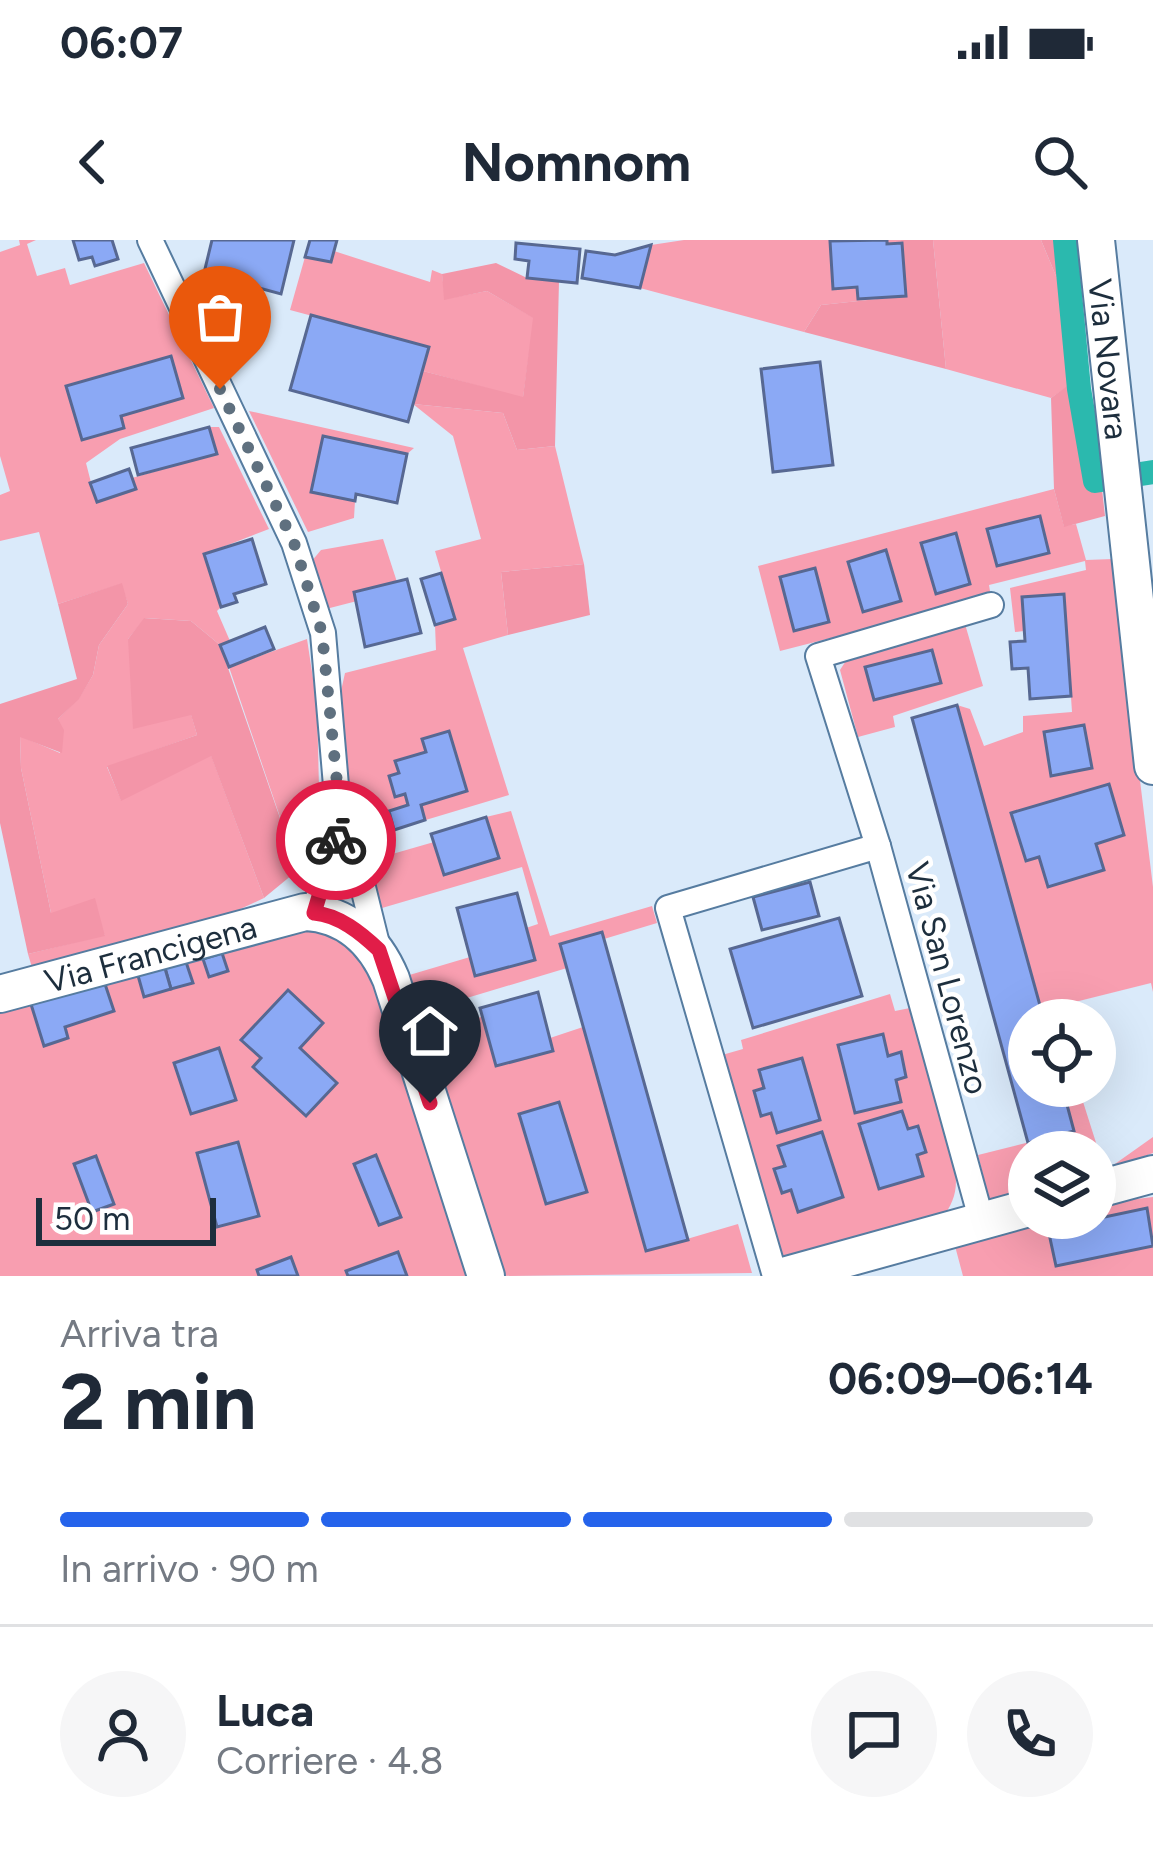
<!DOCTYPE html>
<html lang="it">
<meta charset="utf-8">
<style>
:root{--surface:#fff;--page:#f6f6f7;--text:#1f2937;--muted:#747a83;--line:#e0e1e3;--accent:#2563eb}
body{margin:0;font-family:Figtree,sans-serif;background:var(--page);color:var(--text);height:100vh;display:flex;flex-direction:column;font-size:45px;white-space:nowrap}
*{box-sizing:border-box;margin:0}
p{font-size:39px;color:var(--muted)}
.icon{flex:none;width:66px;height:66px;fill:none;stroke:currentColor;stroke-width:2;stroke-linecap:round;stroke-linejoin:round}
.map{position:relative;height:1036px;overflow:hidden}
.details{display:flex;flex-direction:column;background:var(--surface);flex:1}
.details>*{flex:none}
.fabs{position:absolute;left:1008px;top:759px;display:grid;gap:24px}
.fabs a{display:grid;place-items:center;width:108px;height:108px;border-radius:50%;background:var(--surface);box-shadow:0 12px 48px #0002;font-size:60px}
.scale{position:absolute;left:36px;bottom:30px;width:180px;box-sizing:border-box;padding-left:12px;border:6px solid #1d2e3d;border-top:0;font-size:33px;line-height:42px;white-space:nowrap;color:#1d2e3d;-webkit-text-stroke:9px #fff;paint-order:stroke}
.pin{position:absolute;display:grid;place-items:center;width:102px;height:102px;color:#fff;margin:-123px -51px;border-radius:50% 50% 50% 0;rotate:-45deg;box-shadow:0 0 12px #0007}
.pin .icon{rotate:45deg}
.courier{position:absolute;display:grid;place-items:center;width:120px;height:120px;margin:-60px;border:9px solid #e11d48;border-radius:50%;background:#fff;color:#222;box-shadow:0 3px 15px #0007}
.overview em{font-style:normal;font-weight:700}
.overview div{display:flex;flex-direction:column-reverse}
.overview{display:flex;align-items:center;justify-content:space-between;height:204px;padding:0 60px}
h1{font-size:78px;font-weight:700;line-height:90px}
.bar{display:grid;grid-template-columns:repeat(4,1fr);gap:18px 12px;align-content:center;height:144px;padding:0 60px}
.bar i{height:15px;border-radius:9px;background:var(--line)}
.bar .current{background:var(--accent)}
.bar p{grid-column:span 4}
.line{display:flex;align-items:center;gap:30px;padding:0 60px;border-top:3px solid var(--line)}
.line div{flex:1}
.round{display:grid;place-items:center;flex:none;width:126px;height:126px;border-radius:63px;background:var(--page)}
.status{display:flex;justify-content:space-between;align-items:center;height:84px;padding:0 60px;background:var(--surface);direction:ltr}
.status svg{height:33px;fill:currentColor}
header{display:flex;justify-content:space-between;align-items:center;height:156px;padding:0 60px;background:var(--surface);font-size:54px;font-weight:700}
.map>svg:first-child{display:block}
.green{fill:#f89eb0}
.forest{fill:#f395a8}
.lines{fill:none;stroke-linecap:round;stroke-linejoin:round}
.canal{stroke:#2bb9ae;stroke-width:24}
.building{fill:#8ba9f5;stroke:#576892;stroke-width:3}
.street-casing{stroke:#567ca0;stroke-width:28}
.secondary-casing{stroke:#567ca0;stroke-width:40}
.street{stroke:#fff;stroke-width:24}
.secondary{stroke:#fff;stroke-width:36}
.done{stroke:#5f707f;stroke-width:12;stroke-dasharray:0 21.6}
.route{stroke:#e11d48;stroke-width:15}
.labels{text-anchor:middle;stroke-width:9;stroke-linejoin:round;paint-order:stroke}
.street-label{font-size:33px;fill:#1d2e3d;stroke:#fff}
</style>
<div class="status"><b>06:07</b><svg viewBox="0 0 49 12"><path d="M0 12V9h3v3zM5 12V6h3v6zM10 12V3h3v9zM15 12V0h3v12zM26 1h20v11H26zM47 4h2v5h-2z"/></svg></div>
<header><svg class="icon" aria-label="back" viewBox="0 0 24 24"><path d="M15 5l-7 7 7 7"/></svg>Nomnom<svg class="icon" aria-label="search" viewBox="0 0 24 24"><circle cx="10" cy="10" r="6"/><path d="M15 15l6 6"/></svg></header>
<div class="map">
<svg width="1153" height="1036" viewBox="0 0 1153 1036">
<rect width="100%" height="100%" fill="#daeafa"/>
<g class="green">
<polygon points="19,0 36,0 27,4 37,36 65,28 70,45 144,23 214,168 120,199 86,223 96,262 135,249 132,238 216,214 209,187 219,187 269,289 205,314 221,367 217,371 230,401 220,405 191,381 145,378 128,399 191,474 197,495 107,527 121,560 211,515 264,658 210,683 33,731 28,714 105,695 51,673 21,528 20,496 60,513 58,479 79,458 93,435 99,405 128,364 121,344 58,364 39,292 0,301 0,255 10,251 0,216 0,12 20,5"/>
<polygon points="684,0 901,0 906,56 821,65 804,92 640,48 651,5"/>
<polygon points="933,0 1041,0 1068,65 1070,145 1051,158 946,129"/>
<polygon points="334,11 430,42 432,30 442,34 445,59 487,51 534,78 523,158 423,131 428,107 290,70 305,17 330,22"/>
<polygon points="413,164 503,173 517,210 555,206 584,324 501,332 508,395 463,408 509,555 359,600 348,549 341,451 345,433 436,410 435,385 455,379 435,311 481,299 453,196"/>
<polygon points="249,171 414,208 407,214 323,196 311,252 355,261 354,278 308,292"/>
<polygon points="1054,249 1064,286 1076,284 1086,320 1113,319 1153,647 1153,752 1151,743 1055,767 1058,780 1044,780 957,465 970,469 984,506 1023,492 1023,476 1072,472 1064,354 1022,357 1024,391 1015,392 1010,348 1086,330 1085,321 989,345 991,357 780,411 758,326"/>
<polygon points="383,299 397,342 357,361 326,369 311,322 321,310"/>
<polygon points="965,384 983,446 893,476 895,487 858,497 840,430 849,416"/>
<polygon points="307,399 317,465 320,590 315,607 298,630 229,427"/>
<polygon points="511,571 550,696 652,666 657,683 604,699 601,692 561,703 567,728 417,773 406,736 470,717 476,736 526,688 538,684 522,627 382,668 368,621 434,602 444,635 498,618 486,577"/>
<polygon points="315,687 349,703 371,728 473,1036 0,1036 0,772"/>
<polygon points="538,752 550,798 583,787 646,1011 738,984 752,1033 498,1036 423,795 481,777 480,768"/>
<path d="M 890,754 L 895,771 L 910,768 L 955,929 C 958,951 954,962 941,980 L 784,1026 L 722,815 L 743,809 L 741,800 Z"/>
<polygon points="1062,846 1078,846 1105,931 1153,897 1153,913 1095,934 1095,912 1029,912 1029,955 991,967 978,915 1073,891"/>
<polygon points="1153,957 1153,1036 963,1036 955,1006 1031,978 1095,978 1095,964"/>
</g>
<g class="forest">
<polygon points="901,0 933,0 946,129 804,92 821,65 905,56"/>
<polygon points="1041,0 1074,0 1105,276 1064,287 1054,249 1051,158 1070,144 1068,65"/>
<polygon points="496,23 527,38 559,41 555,206 517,210 503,173 413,164 423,131 523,157 533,78 487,51 444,60 442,34"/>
<polygon points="584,324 590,375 508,395 501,332"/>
<polygon points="122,343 128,364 99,405 93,435 79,459 58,479 64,490 62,513 20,497 21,528 51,673 95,658 105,696 28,714 0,583 0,464 77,439 58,364"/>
<polygon points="144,378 191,381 220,405 298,630 264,658 211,516 121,561 107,526 197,495 191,475 133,489 128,399"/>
</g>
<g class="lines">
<polyline class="canal" points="1065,0 1079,149 1095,241 1153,232"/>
</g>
<g class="building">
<polygon points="73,0 112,0 118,19 95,26 92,17 79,20"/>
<polygon points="212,0 294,0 281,54 204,33"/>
<polygon points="310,0 337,0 331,22 305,17"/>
<polygon points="887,0 887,4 902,3 906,56 858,59 857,47 833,49 830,1"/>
<polygon points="516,3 580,9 577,43 527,38 529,21 515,19"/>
<polygon points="651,5 640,48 582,38 586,11 615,15"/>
<polygon points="311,75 429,107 408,182 290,150"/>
<polygon points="171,116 183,158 121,176 124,188 82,200 66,146"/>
<polygon points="820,122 833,225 773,232 761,129"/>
<polygon points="209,187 217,214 138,235 131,208"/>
<polygon points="323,196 407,214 397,263 356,254 355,261 311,252"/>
<polygon points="129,229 136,249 97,262 90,243"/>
<polygon points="1040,276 1049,313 997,326 987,289"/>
<polygon points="956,293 970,344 936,354 921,303"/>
<polygon points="252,299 266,344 234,354 237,362 221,367 204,314"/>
<polygon points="886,310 901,361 863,372 848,322"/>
<polygon points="815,328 829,382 794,391 780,337"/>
<polygon points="441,333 455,379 435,385 421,339"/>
<polygon points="407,339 421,393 365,407 354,352"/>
<polygon points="1064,354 1071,456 1030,459 1028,428 1012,429 1010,402 1025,401 1022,357"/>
<polygon points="265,387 274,409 229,427 220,405"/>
<polygon points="932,410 941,443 874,460 865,427"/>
<polygon points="957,465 1044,780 1029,780 1029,846 1062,846 1074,891 1028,903 912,478"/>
<polygon points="1084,485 1092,528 1051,536 1044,492"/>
<polygon points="449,491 467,551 421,565 425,580 394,590 389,571 408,565 405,554 395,557 389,536 399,533 395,521 426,512 422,499"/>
<polygon points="1109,544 1124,595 1096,604 1104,630 1048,647 1039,617 1026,621 1011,573"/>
<polygon points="486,577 499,618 444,635 431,594"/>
<polygon points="810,642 819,676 762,690 753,657"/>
<polygon points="517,653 535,720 475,736 457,668"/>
<polygon points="839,678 862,756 753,788 730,709"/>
<polygon points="602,692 688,1000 646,1011 560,704"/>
<polygon points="222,713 228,731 209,737 203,719"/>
<polygon points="186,722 193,743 171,749 165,728"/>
<polygon points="164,725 171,749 144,757 137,732"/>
<polygon points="103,738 114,771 65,787 68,798 44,806 30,761"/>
<polygon points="288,750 323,783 300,808 337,843 306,876 253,827 261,818 241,800"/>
<polygon points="538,752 553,811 496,826 480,768"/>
<polygon points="883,794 888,816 901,812 906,837 896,840 901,862 855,873 838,805"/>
<polygon points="219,808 236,860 191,874 174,823"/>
<polygon points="802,818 820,880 777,893 771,873 761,876 754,851 764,848 759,830"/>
<polygon points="559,862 587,952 546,964 519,874"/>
<polygon points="902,871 908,889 918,886 926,912 917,915 923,936 879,949 859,884"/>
<polygon points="822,892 843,957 798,972 791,950 782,953 774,929 785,926 778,906"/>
<polygon points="238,902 259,976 217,987 197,913"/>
<polygon points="376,915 401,977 379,985 354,924"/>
<polygon points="96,916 114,964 92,972 74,924"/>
<polygon points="1147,968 1153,1006 1056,1026 1048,989"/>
<polygon points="398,1012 407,1036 348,1036 346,1031"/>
<polygon points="291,1017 298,1036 259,1036 257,1030"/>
</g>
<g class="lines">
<g class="street-casing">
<g id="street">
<polyline points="150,0 294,303 323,393 339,581 314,673"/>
<polyline points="335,603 354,611 378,708"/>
<polyline points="878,606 818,416 991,365"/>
<polyline points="775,1036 668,668 878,606 982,982"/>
</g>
</g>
<g class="secondary-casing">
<g id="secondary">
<path id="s1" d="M 1096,0 L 1153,526"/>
<path id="s2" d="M 0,754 L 305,672 C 348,674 375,701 391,739 L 486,1036"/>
<polyline points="1095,950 1153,934"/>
<polyline points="783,1036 1029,968"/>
</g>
</g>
<use href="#street" class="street"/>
<use href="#secondary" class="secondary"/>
</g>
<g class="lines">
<polyline class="done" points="220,149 294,303 322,393 339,563 336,600"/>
<path class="route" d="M 336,600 L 314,673 C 339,675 361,693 379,710 L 430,863"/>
</g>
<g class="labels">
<g class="street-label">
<text dy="12" stroke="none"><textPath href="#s1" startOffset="120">Via Novara</textPath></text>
<text dy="12" stroke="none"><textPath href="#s2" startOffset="156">Via Francigena</textPath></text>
<text transform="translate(948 738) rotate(75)" y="12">Via San Lorenzo</text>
</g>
</g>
</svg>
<div class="fabs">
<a><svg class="icon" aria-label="locate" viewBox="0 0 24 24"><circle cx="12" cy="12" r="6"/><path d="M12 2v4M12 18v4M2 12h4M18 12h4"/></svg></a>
<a><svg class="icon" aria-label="layers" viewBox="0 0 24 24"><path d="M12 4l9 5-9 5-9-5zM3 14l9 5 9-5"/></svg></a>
</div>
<div class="scale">50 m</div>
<div class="pin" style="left:220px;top:149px;background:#ea580c"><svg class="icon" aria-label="bag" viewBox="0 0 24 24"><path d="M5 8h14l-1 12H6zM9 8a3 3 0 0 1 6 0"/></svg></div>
<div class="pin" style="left:430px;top:863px;background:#1f2937"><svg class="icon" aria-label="home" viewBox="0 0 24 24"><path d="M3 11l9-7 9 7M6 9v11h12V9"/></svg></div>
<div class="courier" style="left:336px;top:600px"><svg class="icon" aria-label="bike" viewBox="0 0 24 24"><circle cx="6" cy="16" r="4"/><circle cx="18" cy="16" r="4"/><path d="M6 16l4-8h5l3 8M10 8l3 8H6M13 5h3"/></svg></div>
</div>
<section class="details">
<div class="overview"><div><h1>2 min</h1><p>Arriva tra</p></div><em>06:09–06:14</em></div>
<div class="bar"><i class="current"></i><i class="current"></i><i class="current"></i><i></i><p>In arrivo · 90 m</p></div>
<div class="line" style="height:216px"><a class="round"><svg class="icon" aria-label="person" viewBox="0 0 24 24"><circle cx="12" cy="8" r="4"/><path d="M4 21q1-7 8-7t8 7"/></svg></a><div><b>Luca</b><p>Corriere · 4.8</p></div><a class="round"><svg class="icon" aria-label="chat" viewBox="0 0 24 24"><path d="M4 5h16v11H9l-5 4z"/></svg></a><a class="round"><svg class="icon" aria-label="phone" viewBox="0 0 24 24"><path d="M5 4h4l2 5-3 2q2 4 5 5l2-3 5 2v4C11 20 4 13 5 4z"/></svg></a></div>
</section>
